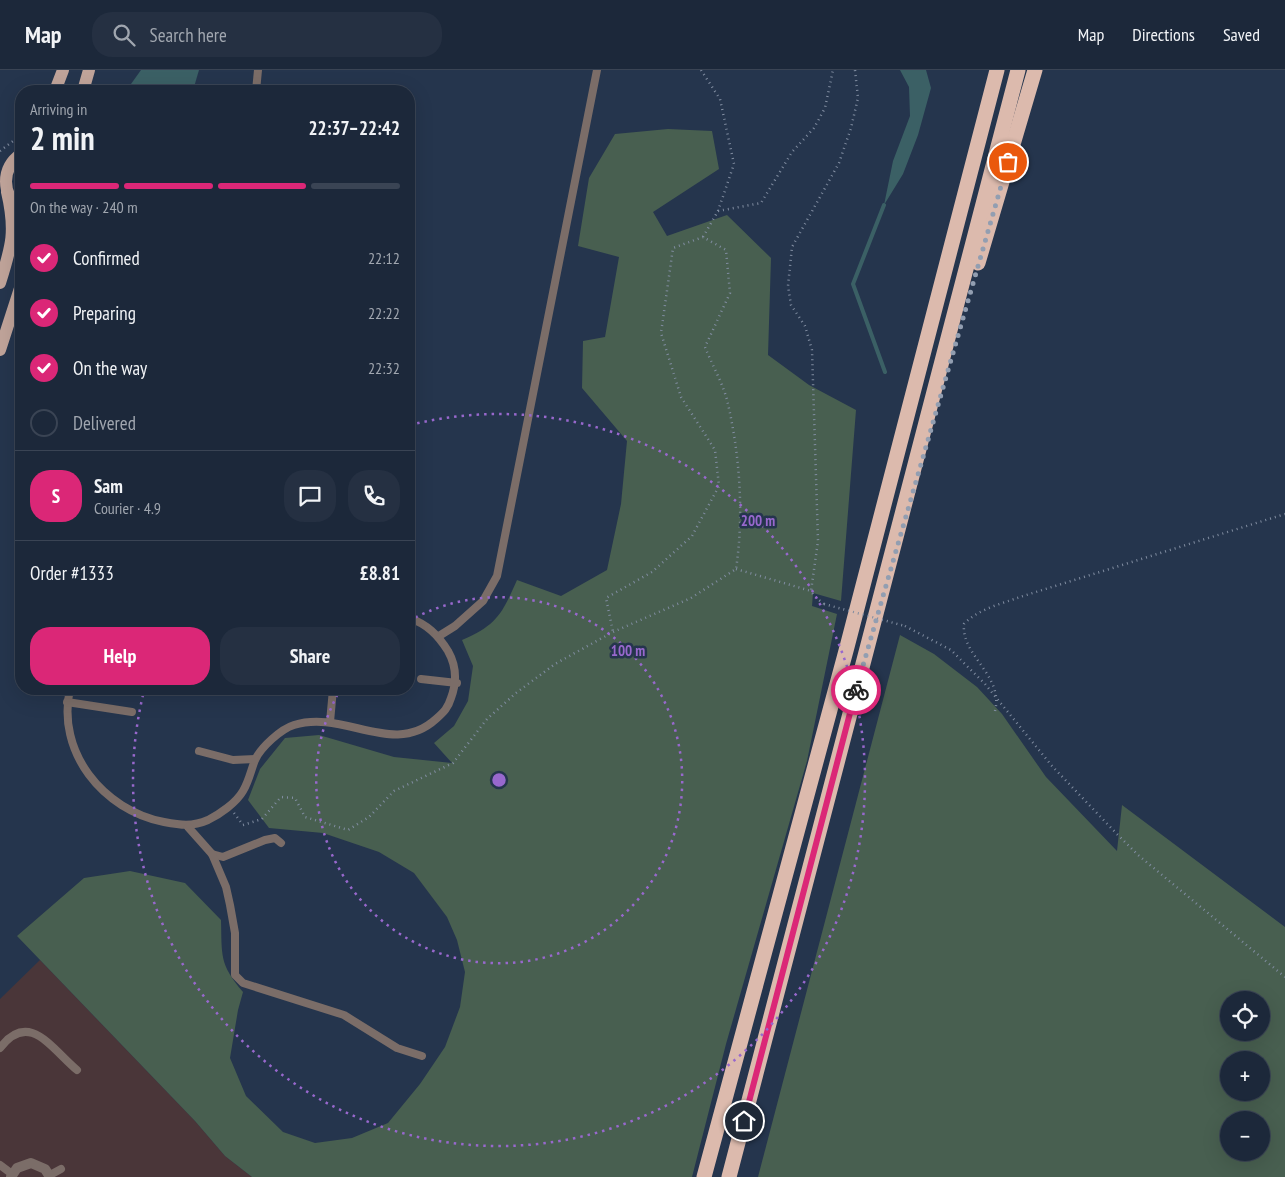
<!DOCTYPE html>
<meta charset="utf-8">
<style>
:root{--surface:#1c283a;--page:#253042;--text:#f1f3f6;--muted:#a0a6af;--line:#3a4454;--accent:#db2777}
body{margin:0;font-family:"PT Sans Narrow",sans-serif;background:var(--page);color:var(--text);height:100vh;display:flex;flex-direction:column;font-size:19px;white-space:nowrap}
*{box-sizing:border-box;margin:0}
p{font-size:16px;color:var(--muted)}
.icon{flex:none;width:28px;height:28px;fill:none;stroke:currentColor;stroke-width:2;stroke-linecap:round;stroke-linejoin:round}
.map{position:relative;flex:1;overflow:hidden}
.drawer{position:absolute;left:15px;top:15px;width:400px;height:610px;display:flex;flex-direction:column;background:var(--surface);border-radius:20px;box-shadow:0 5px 20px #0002,0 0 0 1px var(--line)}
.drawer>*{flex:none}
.fabs{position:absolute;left:1220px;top:921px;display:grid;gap:10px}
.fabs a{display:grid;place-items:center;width:50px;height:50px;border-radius:50%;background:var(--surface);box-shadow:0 5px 20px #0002,0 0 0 1px var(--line);font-size:25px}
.pin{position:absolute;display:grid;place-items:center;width:42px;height:42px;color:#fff;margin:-21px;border:2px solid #fff;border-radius:50%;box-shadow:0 1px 5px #0007}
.courier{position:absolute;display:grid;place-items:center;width:50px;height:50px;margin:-25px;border:4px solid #db2777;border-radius:50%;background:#fff;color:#222;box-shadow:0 1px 6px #0007}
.summary em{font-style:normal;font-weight:600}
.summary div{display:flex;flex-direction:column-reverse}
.summary{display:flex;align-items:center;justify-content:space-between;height:85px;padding:0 15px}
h1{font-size:32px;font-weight:600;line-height:38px}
.bar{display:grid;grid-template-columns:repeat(4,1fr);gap:8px 5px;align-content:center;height:60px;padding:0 15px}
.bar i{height:6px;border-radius:4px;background:var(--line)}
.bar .active{background:var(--accent)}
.bar p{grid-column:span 4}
.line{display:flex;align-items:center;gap:12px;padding:0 15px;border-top:1px solid var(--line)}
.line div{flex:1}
.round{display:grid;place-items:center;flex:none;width:52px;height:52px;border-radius:20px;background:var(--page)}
ol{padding:0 15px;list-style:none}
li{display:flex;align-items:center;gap:15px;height:55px}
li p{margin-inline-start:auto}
li .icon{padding:5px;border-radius:50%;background:var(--accent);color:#fff;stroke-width:4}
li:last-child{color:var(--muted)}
li i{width:28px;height:28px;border:2px solid var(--line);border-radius:50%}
.primary-button{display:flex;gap:10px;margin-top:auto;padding:10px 15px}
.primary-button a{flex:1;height:58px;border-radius:20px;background:var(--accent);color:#fff;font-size:20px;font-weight:600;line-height:58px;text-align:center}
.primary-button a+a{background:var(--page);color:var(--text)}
header{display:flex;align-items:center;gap:30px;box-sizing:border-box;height:70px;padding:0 25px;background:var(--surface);border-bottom:1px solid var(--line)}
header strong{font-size:24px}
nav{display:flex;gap:28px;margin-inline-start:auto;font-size:18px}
.search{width:350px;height:45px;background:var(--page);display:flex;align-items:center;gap:12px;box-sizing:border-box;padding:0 18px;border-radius:20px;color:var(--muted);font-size:19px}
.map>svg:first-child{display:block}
.industrial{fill:#4a3639}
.green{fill:#485f50;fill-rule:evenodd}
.water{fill:#3b6065}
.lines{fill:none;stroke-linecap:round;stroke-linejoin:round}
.stream{stroke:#3b6065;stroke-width:4}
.path{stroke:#818da1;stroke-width:2.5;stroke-dasharray:1 4;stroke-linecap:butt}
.lane{stroke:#7b6d68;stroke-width:8}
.street{stroke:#7b6d68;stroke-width:10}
.primary{stroke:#c0a49a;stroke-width:12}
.highway{stroke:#dcbaad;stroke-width:15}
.path-bridge{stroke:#818da1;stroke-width:2.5;stroke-dasharray:1 4;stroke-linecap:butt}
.done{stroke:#929eb1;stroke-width:5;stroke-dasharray:0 9}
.route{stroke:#db2777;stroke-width:6}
.ring{fill:none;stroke:#9868cd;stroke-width:2.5;stroke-dasharray:2.5 5}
.centre{fill:#9868cd;stroke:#25354d;stroke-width:2.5}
.ring-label{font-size:15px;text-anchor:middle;font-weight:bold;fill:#9868cd;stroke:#25354d;stroke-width:5;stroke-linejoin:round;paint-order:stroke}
</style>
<header>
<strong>Map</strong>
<div class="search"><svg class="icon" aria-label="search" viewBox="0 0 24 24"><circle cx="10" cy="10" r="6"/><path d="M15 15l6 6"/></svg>Search here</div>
<nav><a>Map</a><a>Directions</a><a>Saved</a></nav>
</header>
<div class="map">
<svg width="1285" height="1107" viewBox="0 0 1285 1107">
<rect width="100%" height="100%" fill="#25354d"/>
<polygon class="industrial" points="40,890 195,1051 225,1086 252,1107 0,1107 0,929"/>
<g class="green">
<path d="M 668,59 L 712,61 L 719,99 L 653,142 L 667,166 L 727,145 L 771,188 L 768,285 L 809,315 L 856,340 L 841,531 L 813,523 L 812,536 L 837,544 L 807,691 L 726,974 L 692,1107 L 252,1107 L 225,1086 L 195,1051 L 17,866 L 84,808 L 130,801 L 185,813 L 221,850 C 222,885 219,894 243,922 L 238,940 L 230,988 L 246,1026 L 283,1062 L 315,1073 L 352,1068 L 388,1053 L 420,1014 L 445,977 L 460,937 L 465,902 L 457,870 L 447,847 L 414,803 L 379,782 L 323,763 L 269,758 L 248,730 L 260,699 L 285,668 L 319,665 L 394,687 L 452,693 L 434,673 L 454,656 L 468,631 L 473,596 L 462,570 C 497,555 502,544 517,510 L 561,526 L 607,500 L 621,434 L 627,371 L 582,318 L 583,271 L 605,267 L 619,187 L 578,176 L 589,108 L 615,64 Z"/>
<path d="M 900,565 L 934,584 L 977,617 L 1002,644 L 1046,707 L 1117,781 L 1122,735 L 1285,857 L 1285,1107 L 758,1107 ZM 1229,930 L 1261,930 L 1261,962 L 1229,962 ZM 1229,990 L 1261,990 L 1261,1022 L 1229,1022 ZM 1229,1050 L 1261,1050 L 1261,1082 L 1229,1082 Z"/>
</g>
<g class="water">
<polygon points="141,0 199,0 194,17 188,21 126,21"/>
<polygon points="900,0 926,0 931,18 918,65 903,104 884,135 893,91 910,46 909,17"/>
</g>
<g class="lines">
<polyline class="stream" points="884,135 853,214 885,302"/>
<g class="path">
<polyline points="701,0 720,29 734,94 718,141"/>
<polyline points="0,81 21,65"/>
<polyline points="703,167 718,141 761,133 792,82 814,58 825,38 833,0"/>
<polyline points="736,499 811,521"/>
<polyline points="824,534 815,527 811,521 818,471 812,280 805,256 791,235 788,216 792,177 839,93 851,58 858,28 855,0"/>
<polyline points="905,556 951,580 985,614 1052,696 1115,762 1138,785 1285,907"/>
<path d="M 995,641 C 1004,605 961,586 964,554 C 978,539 1001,534 1020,527 L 1285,444"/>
<path d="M 234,743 L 243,755 L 262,749 L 281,727 L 295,728 L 305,747 L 348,760 L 369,747 L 394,721 L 453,693 L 487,649 L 516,623 L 555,594 L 613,562 L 691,528 L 736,499 C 744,446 740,387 728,334 C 724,315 712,295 705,277 L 730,223 L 726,180 L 703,167 L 673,178 L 661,263 L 681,327 L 715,380 L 719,416 L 692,466 L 652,502 L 606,528 L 613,562"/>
</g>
<g class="lane">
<polyline points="256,21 258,0"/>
<polyline points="439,566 455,556 483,531 497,506 597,0"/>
<polyline points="421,609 457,613"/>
<path d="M 70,619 C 56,682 103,740 164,752 C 180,755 192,757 208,750 C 220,744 236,733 243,721 C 249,711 251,700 255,690 C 261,677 281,659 294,655 C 344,639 393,688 436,649 C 444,642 448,638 451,628 C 457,612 457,597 448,581 C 438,565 427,554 409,548"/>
<polyline points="67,632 132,642"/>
<polyline points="330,652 333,619"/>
<polyline points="199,681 233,690 255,689"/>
<polyline points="188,757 212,784 223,787 265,770 275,768 281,773"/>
<polyline points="212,784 226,817 230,835 235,863 235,905 243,913 344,945 397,978 422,986"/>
<path d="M 0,978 C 29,940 51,978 77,1000"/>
<polyline points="0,1095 12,1104"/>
<polyline points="50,1105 61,1099"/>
</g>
<polyline class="street" points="11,1107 17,1098 31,1093 45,1099 50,1107"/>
<g class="primary">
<polyline points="55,21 63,0"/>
<polyline points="83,21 89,0"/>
<path d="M 21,84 C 1,98 1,125 21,139"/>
<path d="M 0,213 C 12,175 16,161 7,122"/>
<polyline points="0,280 21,215"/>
</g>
<g class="highway">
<polyline points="978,193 1035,0"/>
<polyline points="704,1107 847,577 997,0"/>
<polyline points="729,1107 1018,0"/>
</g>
<polyline class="path-bridge" points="824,534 905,556"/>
</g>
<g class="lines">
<polyline class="done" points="856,620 1008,92"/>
<polyline class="route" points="744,1051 856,620"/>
</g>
<g class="ring">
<path d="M409 551A183 183 0 1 1 340 620"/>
<path d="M410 355A366 366 0 1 1 144 621"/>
</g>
<circle cx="499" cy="710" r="8" class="centre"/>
<g class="ring-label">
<text x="758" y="456">200 m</text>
<text x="628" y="586">100 m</text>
</g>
</svg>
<div class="fabs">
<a><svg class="icon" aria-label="locate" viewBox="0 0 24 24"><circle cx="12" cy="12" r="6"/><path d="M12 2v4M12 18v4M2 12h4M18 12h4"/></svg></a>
<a>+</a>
<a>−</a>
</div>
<div class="pin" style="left:1008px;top:92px;background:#ea580c"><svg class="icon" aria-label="bag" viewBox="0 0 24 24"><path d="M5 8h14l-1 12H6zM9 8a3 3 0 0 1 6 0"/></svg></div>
<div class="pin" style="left:744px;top:1051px;background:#1f2937"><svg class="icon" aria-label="home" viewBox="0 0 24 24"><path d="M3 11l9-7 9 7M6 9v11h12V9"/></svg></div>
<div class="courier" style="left:856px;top:620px"><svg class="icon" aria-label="bike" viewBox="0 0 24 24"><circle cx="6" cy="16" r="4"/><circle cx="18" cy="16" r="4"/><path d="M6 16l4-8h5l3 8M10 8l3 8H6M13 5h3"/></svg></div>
<section class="drawer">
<div class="summary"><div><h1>2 min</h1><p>Arriving in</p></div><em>22:37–22:42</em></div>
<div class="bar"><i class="active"></i><i class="active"></i><i class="active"></i><i></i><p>On the way · 240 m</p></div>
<ol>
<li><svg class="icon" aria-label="check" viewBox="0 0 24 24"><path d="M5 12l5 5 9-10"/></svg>Confirmed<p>22:12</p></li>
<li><svg class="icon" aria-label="check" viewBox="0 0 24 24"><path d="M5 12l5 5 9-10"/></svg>Preparing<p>22:22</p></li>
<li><svg class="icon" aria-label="check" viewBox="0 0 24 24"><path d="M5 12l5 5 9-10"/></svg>On the way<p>22:32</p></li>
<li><i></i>Delivered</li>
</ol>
<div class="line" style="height:90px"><b class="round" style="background:var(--accent);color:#fff">S</b><div><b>Sam</b><p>Courier · 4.9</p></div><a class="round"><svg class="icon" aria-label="chat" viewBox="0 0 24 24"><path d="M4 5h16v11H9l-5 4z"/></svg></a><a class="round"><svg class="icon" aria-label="phone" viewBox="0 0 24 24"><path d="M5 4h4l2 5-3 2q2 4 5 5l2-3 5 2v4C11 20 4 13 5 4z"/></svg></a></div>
<div class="line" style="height:65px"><div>Order #1333</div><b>£8.81</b></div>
<div class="primary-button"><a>Help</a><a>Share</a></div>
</section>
</div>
